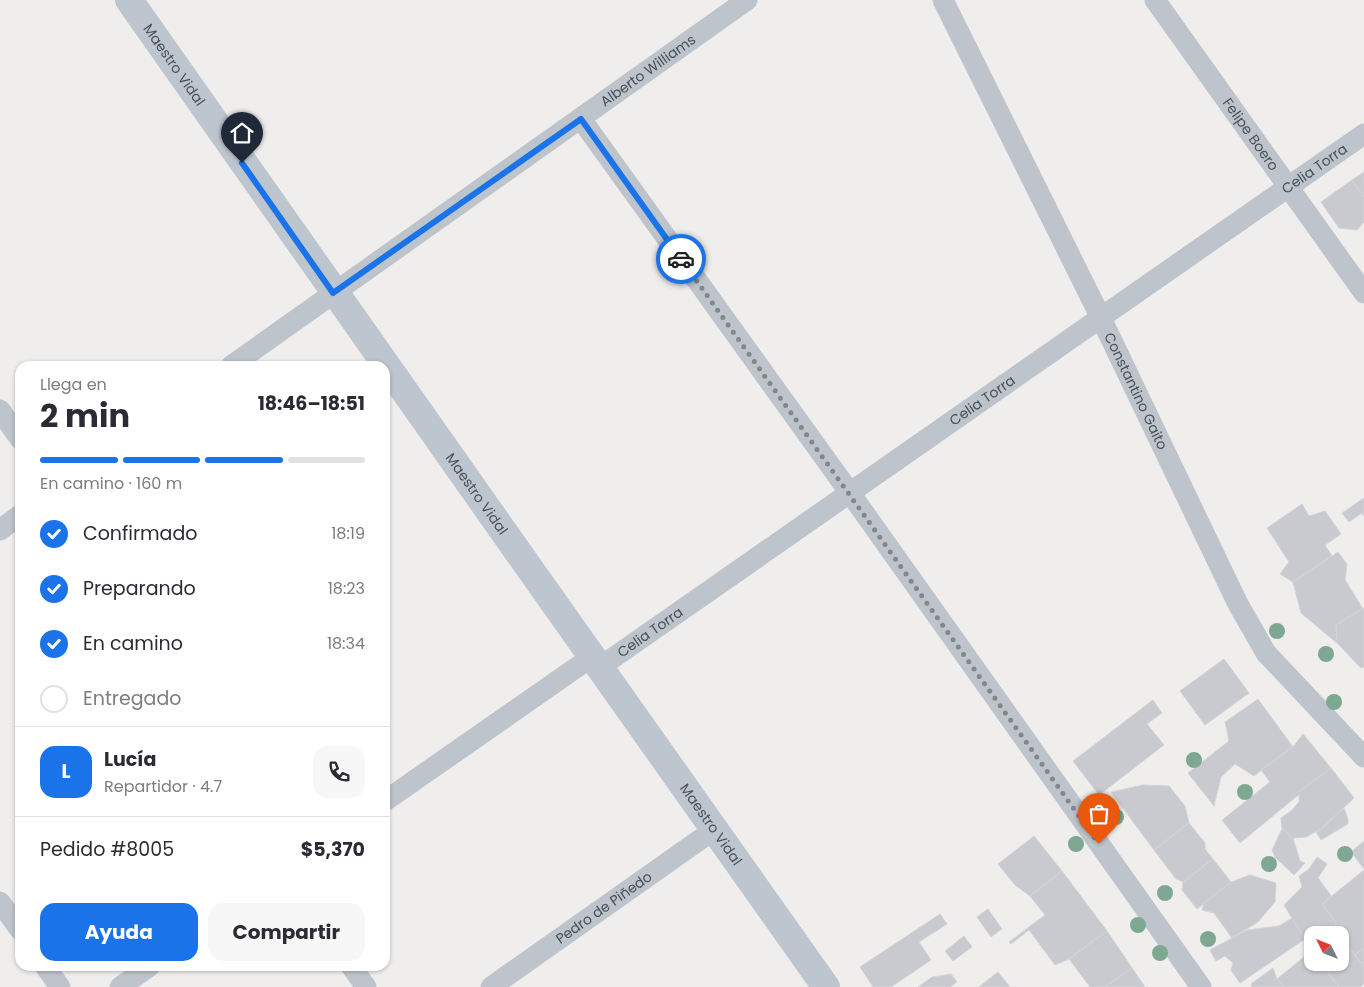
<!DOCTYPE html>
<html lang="es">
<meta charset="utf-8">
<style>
:root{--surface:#fff;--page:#f7f7f7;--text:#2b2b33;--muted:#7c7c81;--line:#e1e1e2;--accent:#1a73e8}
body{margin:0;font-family:Poppins,sans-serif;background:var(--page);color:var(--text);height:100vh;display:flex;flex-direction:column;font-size:19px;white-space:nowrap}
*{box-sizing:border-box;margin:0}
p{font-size:16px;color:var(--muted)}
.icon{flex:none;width:28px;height:28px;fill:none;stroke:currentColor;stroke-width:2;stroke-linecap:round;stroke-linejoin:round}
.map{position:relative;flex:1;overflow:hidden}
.side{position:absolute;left:15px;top:361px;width:375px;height:610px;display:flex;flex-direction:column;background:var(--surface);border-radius:15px;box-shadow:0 1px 4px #0004}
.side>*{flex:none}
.needle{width:32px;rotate:312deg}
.controls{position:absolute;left:1304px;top:926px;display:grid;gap:10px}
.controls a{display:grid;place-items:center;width:45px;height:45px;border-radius:10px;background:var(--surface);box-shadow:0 1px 4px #0004;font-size:25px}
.pin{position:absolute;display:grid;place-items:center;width:42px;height:42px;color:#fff;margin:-51px -21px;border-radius:50% 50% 50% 0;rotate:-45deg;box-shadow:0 0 5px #0007}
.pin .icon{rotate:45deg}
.courier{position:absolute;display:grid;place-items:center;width:50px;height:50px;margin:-25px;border:4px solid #1a73e8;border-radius:50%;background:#fff;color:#222;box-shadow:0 1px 6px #0007}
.head em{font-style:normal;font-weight:700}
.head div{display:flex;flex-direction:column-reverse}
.head{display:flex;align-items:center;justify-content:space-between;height:85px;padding:0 25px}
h1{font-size:32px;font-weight:700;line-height:38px}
.bar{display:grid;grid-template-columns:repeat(4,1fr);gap:8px 5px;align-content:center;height:60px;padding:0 25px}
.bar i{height:6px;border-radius:4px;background:var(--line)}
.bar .current{background:var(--accent)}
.bar p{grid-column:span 4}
.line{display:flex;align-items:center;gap:12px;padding:0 25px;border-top:1px solid var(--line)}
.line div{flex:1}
.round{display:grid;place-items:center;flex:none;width:52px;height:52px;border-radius:15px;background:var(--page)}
ol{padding:0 25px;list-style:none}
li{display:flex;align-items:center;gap:15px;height:55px}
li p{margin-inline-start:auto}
li .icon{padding:5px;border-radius:50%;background:var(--accent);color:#fff;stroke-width:4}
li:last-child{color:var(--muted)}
li i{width:28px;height:28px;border:2px solid var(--line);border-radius:50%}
.cta{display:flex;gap:10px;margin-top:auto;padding:10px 25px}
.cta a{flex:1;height:58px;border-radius:15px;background:var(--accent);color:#fff;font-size:20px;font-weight:700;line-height:58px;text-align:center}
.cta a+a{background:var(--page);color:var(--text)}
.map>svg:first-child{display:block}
.building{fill:#c9cacf;stroke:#d2d4d8}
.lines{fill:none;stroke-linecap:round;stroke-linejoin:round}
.minor{stroke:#bdc4cb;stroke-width:21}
.secondary{stroke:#bdc5cf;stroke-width:28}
.tree{fill:#7fa893}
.done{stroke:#83878c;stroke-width:5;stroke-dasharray:0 9}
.route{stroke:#1a73e8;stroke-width:6}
.labels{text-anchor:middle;stroke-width:5;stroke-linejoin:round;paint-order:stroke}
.street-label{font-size:14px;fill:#485058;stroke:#fff}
</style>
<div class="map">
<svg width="1364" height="987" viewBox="0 0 1364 987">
<rect width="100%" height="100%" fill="#f0eded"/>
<g class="building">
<polygon points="1364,172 1364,197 1352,180"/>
<polygon points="1352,180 1364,197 1364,222 1357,230 1339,228 1321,202"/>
<polygon points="1364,498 1364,516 1362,513 1349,522 1342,513"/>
<polygon points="1302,504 1309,516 1325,511 1341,534 1325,545 1332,556 1293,582 1280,574 1289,562 1267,528"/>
<polygon points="1338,552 1347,564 1345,580 1363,609 1336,625 1337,643 1301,613 1293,582"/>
<polygon points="1364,608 1364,667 1361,668 1337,643 1336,625"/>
<polygon points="1224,659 1249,693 1205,725 1180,691"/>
<polygon points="1258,699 1293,747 1254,776 1235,764 1221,777 1214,806 1188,773 1229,741 1225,722"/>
<polygon points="1153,700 1162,713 1147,724 1164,745 1099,795 1073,761"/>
<polygon points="1303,734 1331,768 1240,843 1222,820 1270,782 1261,770 1293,747"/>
<polygon points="1331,768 1354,798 1321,829 1306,837 1293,838 1282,829 1281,818 1291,811 1299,802 1299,792"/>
<polygon points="1143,785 1169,786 1185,806 1189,823 1154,850 1111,792"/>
<polygon points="1344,808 1348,819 1348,824 1321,840 1316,832 1321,829"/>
<polygon points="1189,823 1205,843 1205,849 1213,859 1183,882 1176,879 1154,850"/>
<polygon points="1282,829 1293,838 1300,861 1305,863 1294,875 1275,857 1272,850"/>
<polygon points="1034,836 1062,871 1030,896 1015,885 998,864"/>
<polygon points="1364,841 1364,869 1351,852"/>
<polygon points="1317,857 1327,864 1318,878 1332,897 1322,904 1336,922 1335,929 1331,935 1312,935 1312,952 1284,905 1302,887 1299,876 1309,869"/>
<polygon points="1213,859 1231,882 1197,909 1182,890 1183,882"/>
<polygon points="1364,870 1364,948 1355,955 1335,929 1336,922 1322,904"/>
<polygon points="1062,871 1107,931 1069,959 1055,965 1029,930 1011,944 1009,942 1045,915 1030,896"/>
<polygon points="1250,875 1276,883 1275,902 1258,922 1232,938 1214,913 1202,910 1204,903 1231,882"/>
<polygon points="988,909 1002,929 991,937 977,917"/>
<polygon points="940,914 947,924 919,942 931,960 891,987 873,987 860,967"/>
<polygon points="1292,918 1305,939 1240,983 1231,970 1233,963 1225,956 1216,961 1210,950 1247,930 1279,926"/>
<polygon points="1335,929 1339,935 1331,935"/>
<polygon points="1107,931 1132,968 1105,987 1090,987 1069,959"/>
<polygon points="964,936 972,947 953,961 945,951"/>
<polygon points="1340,936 1364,967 1364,984 1360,987 1339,987 1320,962 1340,962"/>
<polygon points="1364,948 1364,967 1355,955"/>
<polygon points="1304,957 1312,957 1312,962 1320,962 1339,987 1284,987 1277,979"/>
<polygon points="1132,968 1145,987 1105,987"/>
<polygon points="1273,968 1277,979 1284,987 1252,987 1251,984"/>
<polygon points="998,972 1010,987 979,987"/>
<polygon points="951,974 957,982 950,987 918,987 932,977"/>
</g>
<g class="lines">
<g class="minor">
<path id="s1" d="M 943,0 L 1101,318 L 1238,604 L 1266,653 L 1364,757"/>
<path id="s2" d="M 1155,0 L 1364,293"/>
<polyline points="581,119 850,493 1201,987"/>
<path id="s3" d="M 231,366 L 747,0"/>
<polyline points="0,410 20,439"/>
<polyline points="0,530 20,515"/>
<path id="s4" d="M 600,667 L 1364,134"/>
<polyline points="385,801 593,656"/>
<polyline points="0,902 20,930"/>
<polyline points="45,966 60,987"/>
<polyline points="351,966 366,987"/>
<polyline points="120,987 150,966"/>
<path id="s5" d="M 491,987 L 715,829"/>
</g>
<path class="secondary" id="s6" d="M 129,0 C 359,330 594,658 826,987"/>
</g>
<g class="tree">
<circle cx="1277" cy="631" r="8"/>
<circle cx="1326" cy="654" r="8"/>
<circle cx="1334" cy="702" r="8"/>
<circle cx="1194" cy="760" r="8"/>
<circle cx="1245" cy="792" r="8"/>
<circle cx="1116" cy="817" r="8"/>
<circle cx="1076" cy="844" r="8"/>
<circle cx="1345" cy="854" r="8"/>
<circle cx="1269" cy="864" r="8"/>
<circle cx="1165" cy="893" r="8"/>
<circle cx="1138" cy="925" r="8"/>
<circle cx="1208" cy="939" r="8"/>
<circle cx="1160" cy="953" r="8"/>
</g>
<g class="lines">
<polyline class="done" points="681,259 1099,844"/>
<polyline class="route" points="242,163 333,293 581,119 681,259"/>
</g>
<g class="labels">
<g class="street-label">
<text dy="5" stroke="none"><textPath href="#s6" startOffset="79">Maestro Vidal</textPath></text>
<text dy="5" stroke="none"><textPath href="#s3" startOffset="511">Alberto Williams</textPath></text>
<text dy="5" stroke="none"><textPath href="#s2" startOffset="165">Felipe Boero</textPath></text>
<text dy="5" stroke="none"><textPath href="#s4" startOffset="871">Celia Torra</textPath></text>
<text dy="5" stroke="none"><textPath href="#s1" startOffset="436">Constantino Gaito</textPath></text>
<text dy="5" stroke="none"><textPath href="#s4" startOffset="466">Celia Torra</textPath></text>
<text dy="5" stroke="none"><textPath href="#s6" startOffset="604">Maestro Vidal</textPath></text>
<text dy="5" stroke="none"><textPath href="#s4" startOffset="61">Celia Torra</textPath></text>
<text dy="5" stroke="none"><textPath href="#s6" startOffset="1009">Maestro Vidal</textPath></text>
<text dy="5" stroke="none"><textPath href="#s5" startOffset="138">Pedro de Piñedo</textPath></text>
</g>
</g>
</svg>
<div class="controls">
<a><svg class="needle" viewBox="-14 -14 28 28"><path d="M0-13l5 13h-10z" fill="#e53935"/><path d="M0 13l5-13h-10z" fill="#7c7c81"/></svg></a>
</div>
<div class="pin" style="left:1099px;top:844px;background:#ea580c"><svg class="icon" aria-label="bag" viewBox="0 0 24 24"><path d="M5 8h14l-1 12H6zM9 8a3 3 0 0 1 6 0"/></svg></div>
<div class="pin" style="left:242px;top:163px;background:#1f2937"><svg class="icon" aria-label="home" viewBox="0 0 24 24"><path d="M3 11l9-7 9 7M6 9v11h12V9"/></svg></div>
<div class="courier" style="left:681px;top:259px"><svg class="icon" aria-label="car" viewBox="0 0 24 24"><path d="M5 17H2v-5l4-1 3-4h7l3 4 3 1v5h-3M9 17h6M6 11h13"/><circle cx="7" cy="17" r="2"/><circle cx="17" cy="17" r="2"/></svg></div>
<section class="side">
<div class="head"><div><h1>2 min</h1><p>Llega en</p></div><em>18:46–18:51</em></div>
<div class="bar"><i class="current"></i><i class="current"></i><i class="current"></i><i></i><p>En camino · 160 m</p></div>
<ol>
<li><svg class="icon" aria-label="check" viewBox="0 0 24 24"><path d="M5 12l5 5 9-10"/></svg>Confirmado<p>18:19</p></li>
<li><svg class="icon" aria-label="check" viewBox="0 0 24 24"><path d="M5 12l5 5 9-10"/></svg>Preparando<p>18:23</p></li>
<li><svg class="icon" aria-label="check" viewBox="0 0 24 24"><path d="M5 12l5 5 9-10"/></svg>En camino<p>18:34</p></li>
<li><i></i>Entregado</li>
</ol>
<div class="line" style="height:90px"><b class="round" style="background:var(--accent);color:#fff">L</b><div><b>Lucía</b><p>Repartidor · 4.7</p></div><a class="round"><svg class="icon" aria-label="phone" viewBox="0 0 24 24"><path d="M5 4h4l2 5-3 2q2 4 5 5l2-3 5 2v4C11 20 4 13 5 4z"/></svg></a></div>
<div class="line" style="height:65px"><div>Pedido #8005</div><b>$5,370</b></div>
<div class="cta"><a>Ayuda</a><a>Compartir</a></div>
</section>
</div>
